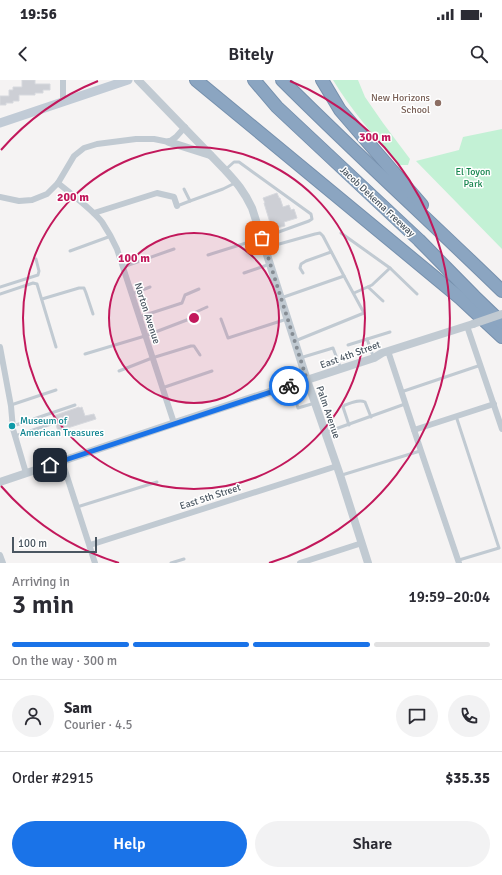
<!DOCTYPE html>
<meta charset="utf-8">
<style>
:root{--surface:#fff;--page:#f2f2f3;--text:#2b2b33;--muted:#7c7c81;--line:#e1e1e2;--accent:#1a73e8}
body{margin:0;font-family:Signika,sans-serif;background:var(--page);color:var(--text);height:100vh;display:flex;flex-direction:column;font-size:15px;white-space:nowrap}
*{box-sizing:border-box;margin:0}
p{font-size:13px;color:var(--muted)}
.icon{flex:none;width:22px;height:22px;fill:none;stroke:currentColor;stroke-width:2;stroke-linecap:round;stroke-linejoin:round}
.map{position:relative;height:483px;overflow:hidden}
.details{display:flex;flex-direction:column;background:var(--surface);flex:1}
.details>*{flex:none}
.scale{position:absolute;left:12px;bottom:10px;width:85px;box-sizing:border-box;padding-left:4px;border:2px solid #4a5661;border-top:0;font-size:11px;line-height:14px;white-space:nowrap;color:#4a5661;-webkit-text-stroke:3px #fff;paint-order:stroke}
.pin{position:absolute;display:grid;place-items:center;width:34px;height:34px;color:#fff;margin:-17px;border-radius:8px;box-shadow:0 2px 6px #0006}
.courier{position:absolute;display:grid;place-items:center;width:40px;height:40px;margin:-20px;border:3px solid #1a73e8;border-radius:50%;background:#fff;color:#222;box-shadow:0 1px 5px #0007}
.overview em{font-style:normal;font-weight:600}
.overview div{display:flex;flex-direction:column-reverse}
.overview{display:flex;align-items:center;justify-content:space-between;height:68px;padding:0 12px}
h1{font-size:26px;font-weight:600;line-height:30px}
.bar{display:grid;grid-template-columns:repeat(4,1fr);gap:6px 4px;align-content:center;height:48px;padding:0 12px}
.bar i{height:5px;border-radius:3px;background:var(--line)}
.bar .current{background:var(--accent)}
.bar p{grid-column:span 4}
.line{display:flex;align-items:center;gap:10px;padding:0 12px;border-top:1px solid var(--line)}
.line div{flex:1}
.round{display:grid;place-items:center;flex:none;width:42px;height:42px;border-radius:21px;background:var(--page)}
.primary-button{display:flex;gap:8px;margin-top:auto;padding:8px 12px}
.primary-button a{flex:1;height:46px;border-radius:24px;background:var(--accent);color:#fff;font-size:16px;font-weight:600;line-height:46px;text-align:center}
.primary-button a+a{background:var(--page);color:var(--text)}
.status{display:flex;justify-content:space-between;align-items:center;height:28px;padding:0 20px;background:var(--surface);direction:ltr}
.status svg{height:11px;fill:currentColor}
header{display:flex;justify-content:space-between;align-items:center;height:52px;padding:0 12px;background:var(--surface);font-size:18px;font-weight:600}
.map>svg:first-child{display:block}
.green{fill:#c3f1d5}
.building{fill:#cdcfd5;stroke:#d7d9de}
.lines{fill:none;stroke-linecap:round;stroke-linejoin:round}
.motorway-casing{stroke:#7690ad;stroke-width:14}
.service{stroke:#c1cad2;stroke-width:3}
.minor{stroke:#c1cad2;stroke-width:6}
.tertiary{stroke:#c1cad2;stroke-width:8}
.secondary{stroke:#c1cbd6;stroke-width:9}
.motorway{stroke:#8ba5c1;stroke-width:12}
.tertiary-bridge{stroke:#c1cad2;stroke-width:8}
.done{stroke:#868d94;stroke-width:4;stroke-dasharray:0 7.2}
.route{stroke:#1a73e8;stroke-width:5}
.ring{fill:none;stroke:#c2185b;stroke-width:2}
.education-dot{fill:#8d6e63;stroke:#fff;stroke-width:1.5}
.culture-dot{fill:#0f9aa8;stroke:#fff;stroke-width:1.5}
.labels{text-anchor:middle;stroke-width:3;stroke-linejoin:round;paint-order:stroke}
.education-label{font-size:10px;fill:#785e54;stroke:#fff;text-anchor:end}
.park-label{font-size:10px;fill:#17864f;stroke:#fff}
.street-label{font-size:10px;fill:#4a5661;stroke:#fff}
.culture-label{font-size:10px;fill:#0d838f;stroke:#fff;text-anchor:start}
.centre{fill:#c2185b;stroke:#fff;stroke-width:2}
.ring-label{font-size:12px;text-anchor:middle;font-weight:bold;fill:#c2185b;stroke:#fff;stroke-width:3;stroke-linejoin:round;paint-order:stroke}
</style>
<div class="status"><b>19:56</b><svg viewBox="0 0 49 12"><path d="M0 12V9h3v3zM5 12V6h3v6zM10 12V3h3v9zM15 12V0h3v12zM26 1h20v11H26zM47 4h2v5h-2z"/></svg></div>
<header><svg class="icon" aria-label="back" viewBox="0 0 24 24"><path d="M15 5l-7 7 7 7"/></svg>Bitely<svg class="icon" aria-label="search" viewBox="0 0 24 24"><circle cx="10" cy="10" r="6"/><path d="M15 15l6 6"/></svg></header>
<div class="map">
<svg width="502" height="483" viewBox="0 0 502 483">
<rect width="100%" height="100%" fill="#f5f3f3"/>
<g class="green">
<path d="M 333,0 L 358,0 L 365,17 L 383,43 L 410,79 L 408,85 L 399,85 C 375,57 352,31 333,0 Z"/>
<polygon points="502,49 502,169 416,81 459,70 463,57"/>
</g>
<g class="building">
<polygon points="22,0 35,0 35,4 50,4 50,10 43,10 43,13 35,13 35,15 19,15 19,21 13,21 13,23 6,23 6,25 0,25 0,16 9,16 9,10 13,10 13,7 22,7"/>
<polygon points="277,113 279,118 280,118 283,127 289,125 291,130 294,129 297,138 284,142 285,146 276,148 275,145 271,146 264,123 265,123 263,118"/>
<polygon points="79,327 80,328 82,327 85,336 94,334 96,339 58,351 53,336"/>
</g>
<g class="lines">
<g class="motorway-casing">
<g id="motorway">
<polyline points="196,0 460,218 502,257"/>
<polyline points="254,0 277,27 419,160 474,216 502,243"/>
<path d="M 282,0 C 354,72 429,140 502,211"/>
<polyline points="322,0 340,30 422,125"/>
</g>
</g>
<g class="service">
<polyline points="184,109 190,121 223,109 235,103"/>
<polyline points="177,126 190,121"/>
<polyline points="341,153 390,188 417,214"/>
<polyline points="265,168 315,154 320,153 323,156 344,196"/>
<polyline points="70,171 111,156"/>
<polyline points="208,175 262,158 309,141 312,139 311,134 239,82 234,82 225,90"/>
<polyline points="123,187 174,169"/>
<polyline points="244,193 270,184"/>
<polyline points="303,193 300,188 301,184 306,181 331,172"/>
<polyline points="0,207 38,195 39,191 36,179"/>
<polyline points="368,207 383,221"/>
<polyline points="354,213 372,205 390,188"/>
<polyline points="0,214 33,203 37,204 56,267"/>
<polyline points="132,214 150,207"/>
<polyline points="281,218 344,196 364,233 295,261"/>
<polyline points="42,219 79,208 84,208 86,213 93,234"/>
<polyline points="139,237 182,223 185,215 199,209"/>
<polyline points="221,239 228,258 287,239"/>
<polyline points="367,259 373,276"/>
<polyline points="348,265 390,252"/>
<polyline points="85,274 145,256 192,238 196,232 207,227"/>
<polyline points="300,278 333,268 341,289"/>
<polyline points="119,291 152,278 191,266 194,266 200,275"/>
<polyline points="162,308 212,291"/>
<polyline points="285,309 289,320"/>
<polyline points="401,312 481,285"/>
<polyline points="281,323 295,318 298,328 315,323"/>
<polyline points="11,325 56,310"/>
<polyline points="456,336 499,468 459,480"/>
<path d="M 349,345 L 343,327 L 345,325 C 351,323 359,319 365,322 L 371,337"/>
<polyline points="13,346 75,325"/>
<polyline points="327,352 405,324"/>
<polyline points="15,356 51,344"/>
<polyline points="342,395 420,371"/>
<polyline points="77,427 157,402"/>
<polyline points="171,483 184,479"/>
</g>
<g class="minor">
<polyline points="63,0 63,22"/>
<path d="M 58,103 C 71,114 92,129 102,142 C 108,151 113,160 117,169 L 174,343"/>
<polyline points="0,117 19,121 32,120 47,114 58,103 74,76 84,68 97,64 136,59 154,59 169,62 176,57 185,47"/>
<polyline points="94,133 157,113 174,117 177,126"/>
<polyline points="467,246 502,349"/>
<polyline points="0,267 11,326 13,349 26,393"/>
<polyline points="388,271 421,371 459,483"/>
<polyline points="414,350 494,324"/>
<polyline points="62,381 95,483"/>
<polyline points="90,465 337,386"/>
<polyline points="0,475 3,483"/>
<polyline points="300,483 362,463"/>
</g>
<g class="tertiary">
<path d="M 138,0 L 225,90 C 237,103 244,111 252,128 L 307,300 L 340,395 L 368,483"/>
<polyline points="169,62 210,75"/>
<polyline points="0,402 172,344 374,278 382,273 473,244"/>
</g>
<polyline class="secondary" points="0,43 128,0"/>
<use href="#motorway" class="motorway"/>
<polyline class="tertiary-bridge" points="473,244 502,234"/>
</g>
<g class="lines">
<polyline class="done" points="262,158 307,300 289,306"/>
<polyline class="route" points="50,385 289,306"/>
</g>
<circle cx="194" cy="238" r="85" fill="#c2185b" fill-opacity=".12"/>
<g class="ring">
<circle cx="194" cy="238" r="85"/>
<circle cx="194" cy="238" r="171"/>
<path d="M119 483A256 256 0 0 1 1 406M1 70A256 256 0 0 1 98 1M290 1A256 256 0 0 1 269 483"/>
</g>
<circle class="education-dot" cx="438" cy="23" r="4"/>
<circle class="culture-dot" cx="12" cy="346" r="4"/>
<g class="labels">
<g class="education-label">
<text x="430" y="21">New Horizons<tspan x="430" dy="12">School</tspan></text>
</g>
<g class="park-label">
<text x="473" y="95">El Toyon<tspan x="473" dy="12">Park</tspan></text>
</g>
<g class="street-label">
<text transform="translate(378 121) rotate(43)" y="4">Jacob Dekema Freeway</text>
<text transform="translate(148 233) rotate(72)" y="4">Norton Avenue</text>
<text transform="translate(350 274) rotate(-20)" y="4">East 4th Street</text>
<text transform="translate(329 332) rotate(71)" y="4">Palm Avenue</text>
<text transform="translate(210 416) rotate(-18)" y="4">East 5th Street</text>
</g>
<g class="culture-label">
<text x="20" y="344">Museum of<tspan x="20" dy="12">American Treasures</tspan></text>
</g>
</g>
<circle cx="194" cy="238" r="6" class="centre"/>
<g class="ring-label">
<text x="375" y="61">300 m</text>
<text x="73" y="121">200 m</text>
<text x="134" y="182">100 m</text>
</g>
</svg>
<div class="scale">100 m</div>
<div class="pin" style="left:262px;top:158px;background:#ea580c"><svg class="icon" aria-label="bag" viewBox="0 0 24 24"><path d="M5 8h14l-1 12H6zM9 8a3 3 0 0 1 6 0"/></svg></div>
<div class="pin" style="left:50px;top:385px;background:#1f2937"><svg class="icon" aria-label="home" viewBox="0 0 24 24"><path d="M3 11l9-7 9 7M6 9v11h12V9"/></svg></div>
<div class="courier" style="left:289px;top:306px"><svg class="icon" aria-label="bike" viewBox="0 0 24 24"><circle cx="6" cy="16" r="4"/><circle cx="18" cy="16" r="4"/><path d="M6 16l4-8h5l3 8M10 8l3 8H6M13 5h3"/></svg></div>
</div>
<section class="details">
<div class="overview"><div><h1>3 min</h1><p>Arriving in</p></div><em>19:59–20:04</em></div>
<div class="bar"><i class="current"></i><i class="current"></i><i class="current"></i><i></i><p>On the way · 300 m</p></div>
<div class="line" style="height:72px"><a class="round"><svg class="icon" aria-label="person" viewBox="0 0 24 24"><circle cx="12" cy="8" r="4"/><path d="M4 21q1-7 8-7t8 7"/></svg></a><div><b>Sam</b><p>Courier · 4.5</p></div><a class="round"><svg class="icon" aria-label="chat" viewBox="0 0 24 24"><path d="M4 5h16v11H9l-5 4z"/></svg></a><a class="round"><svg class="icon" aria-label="phone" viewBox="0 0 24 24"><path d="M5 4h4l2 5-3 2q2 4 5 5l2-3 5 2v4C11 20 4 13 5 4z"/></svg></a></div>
<div class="line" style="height:52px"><div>Order #2915</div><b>$35.35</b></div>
<div class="primary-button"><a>Help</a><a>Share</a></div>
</section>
